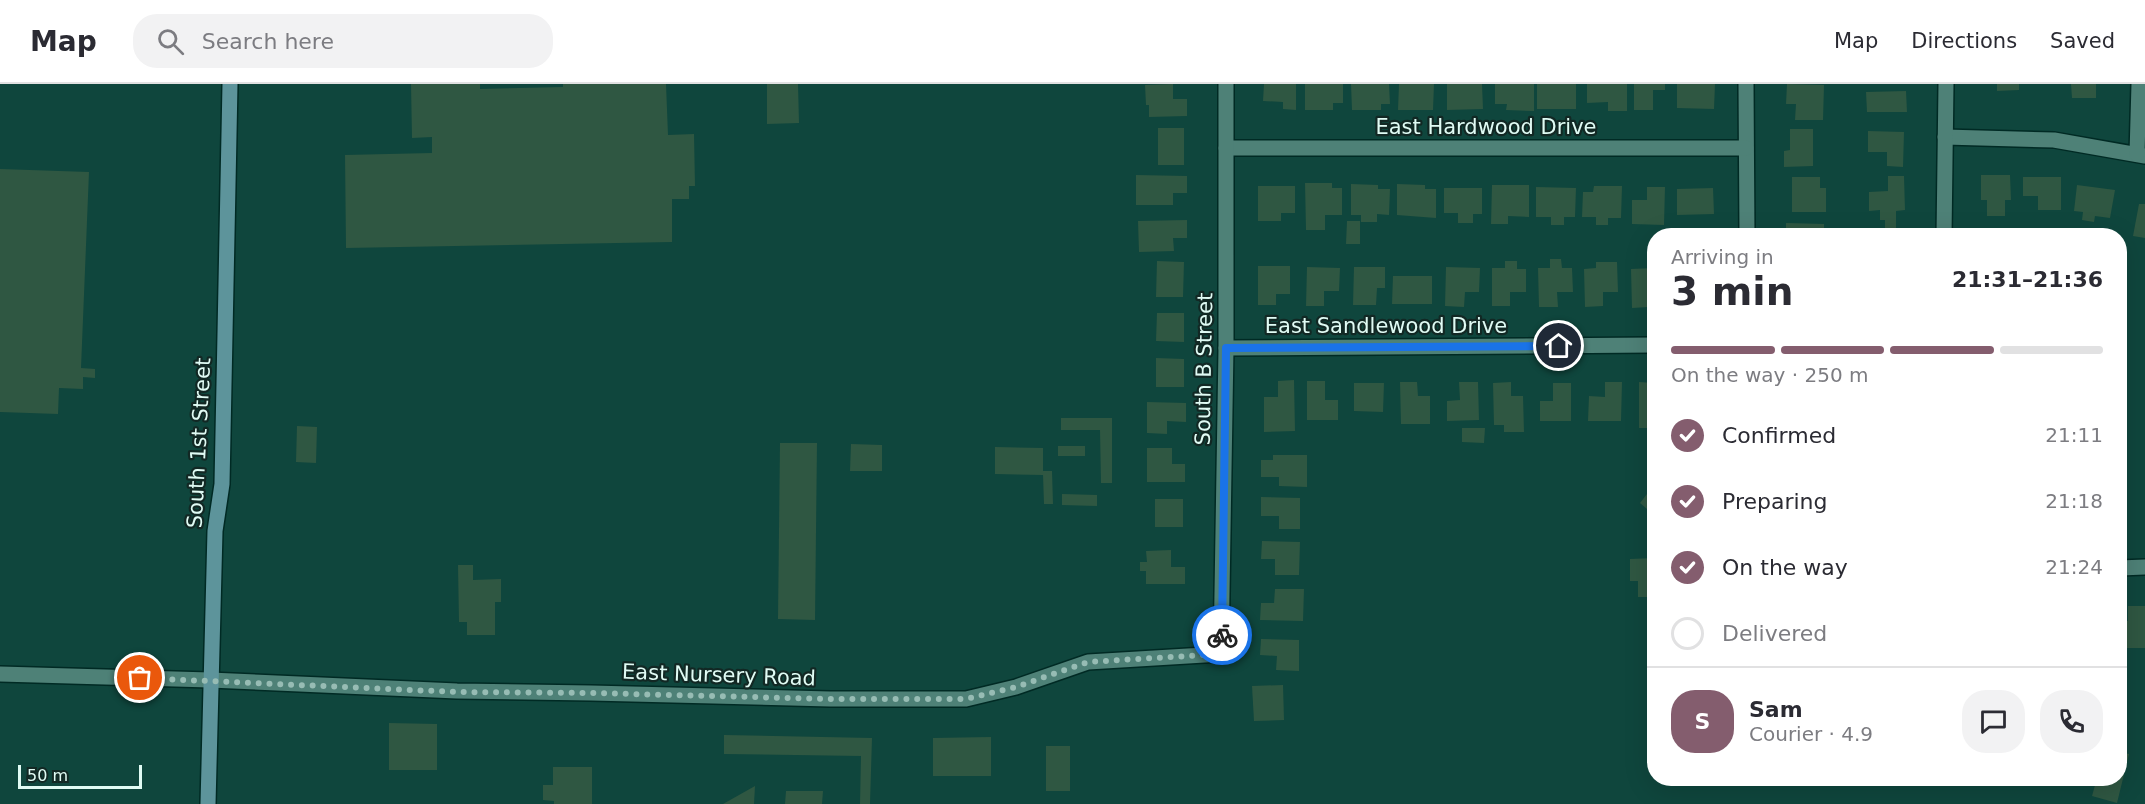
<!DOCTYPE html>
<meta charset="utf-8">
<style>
:root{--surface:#fff;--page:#f2f2f3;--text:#2b2b33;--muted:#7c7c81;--line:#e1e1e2;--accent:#845d6e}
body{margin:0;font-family:"DejaVu Sans",sans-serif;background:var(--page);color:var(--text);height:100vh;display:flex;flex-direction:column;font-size:22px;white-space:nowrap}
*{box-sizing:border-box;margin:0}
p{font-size:20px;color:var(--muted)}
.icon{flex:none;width:33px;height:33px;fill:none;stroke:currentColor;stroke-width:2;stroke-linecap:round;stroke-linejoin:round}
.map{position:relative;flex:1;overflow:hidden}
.details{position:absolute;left:1647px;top:144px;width:480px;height:558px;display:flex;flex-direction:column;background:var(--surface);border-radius:24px;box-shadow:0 6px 24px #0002}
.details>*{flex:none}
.scale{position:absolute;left:18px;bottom:15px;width:124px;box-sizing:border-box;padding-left:6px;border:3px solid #e0fbf4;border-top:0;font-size:16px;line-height:21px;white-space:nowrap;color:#e0fbf4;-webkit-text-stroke:4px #122824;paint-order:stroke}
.pin{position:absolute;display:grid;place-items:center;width:51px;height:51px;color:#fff;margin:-26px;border:3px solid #fff;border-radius:50%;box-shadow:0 2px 6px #0007}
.courier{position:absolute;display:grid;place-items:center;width:60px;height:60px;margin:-30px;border:4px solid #1a73e8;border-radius:50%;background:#fff;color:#222;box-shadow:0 2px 8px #0007}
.headline em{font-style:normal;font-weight:800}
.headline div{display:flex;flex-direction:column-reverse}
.headline{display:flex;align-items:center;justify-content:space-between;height:102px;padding:0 24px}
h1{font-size:39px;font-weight:800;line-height:45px}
.bar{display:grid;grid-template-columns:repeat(4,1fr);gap:9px 6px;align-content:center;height:72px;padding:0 24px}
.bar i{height:8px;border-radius:4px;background:var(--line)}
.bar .current{background:var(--accent)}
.bar p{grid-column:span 4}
.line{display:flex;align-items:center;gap:15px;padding:0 24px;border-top:2px solid var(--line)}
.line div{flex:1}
.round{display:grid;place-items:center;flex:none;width:63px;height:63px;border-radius:24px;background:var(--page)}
ol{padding:0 24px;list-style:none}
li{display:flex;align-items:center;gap:18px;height:66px}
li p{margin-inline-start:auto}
li .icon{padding:6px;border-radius:50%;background:var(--accent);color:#fff;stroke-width:4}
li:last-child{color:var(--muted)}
li i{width:33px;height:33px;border:3px solid var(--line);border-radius:50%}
header{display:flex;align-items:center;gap:36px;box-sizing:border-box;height:84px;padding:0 30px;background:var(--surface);border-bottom:2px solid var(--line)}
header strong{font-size:28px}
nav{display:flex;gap:33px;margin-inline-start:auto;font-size:21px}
.search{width:420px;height:54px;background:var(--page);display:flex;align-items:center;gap:15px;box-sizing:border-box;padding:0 21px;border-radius:24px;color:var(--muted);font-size:22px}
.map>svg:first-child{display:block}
.building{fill:#2f5742}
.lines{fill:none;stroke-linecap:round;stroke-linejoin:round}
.street-casing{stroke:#002a24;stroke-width:18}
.secondary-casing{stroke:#002a24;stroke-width:18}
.street{stroke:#4e8177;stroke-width:15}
.secondary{stroke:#5d949b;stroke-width:15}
.done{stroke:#97bcb4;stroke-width:6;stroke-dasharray:0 10.8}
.route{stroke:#1a73e8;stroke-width:8}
.labels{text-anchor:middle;stroke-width:4.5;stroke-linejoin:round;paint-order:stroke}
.street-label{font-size:21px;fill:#e0fbf4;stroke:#122824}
</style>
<header>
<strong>Map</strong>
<div class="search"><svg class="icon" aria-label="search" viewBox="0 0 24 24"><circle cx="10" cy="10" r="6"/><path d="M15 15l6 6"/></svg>Search here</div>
<nav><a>Map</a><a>Directions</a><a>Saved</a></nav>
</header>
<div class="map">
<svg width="2145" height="720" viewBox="0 0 2145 720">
<rect width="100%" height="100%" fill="#0f463d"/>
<g class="building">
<polygon points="411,0 480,0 480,5 563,3 563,0 666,0 668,51 694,50 695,102 689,102 689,115 672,115 672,158 346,164 345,71 432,69 432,53 412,54"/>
<polygon points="767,0 798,0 799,39 767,40"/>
<polygon points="1173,0 1173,15 1187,15 1187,32 1149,33 1149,21 1146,21 1145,1"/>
<polygon points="1264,0 1296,0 1296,26 1283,25 1283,18 1263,17"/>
<polygon points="1305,0 1343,0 1343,19 1333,19 1333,26 1305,26"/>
<polygon points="1351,0 1389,0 1390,20 1381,20 1381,26 1352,26"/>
<polygon points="1399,0 1434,0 1433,26 1398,26"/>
<polygon points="1447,0 1482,0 1483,25 1447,26"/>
<polygon points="1495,0 1534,0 1534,27 1506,26 1507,20 1495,20"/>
<rect x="1537" y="0" width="39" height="25"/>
<polygon points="1587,0 1627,0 1627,27 1608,27 1608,18 1587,19"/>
<polygon points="1634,0 1665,0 1665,6 1653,6 1653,26 1634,26"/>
<polygon points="1677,0 1715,0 1714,25 1677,24"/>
<polygon points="1787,0 1824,1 1823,36 1795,36 1796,20 1786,20"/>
<polygon points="1997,0 2019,0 2019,6 1997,7"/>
<polygon points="2071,0 2096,0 2096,14 2072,14"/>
<polygon points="1906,7 1907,28 1867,28 1866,8"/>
<rect x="1158" y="44" width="26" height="37"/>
<polygon points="1790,45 1813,45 1813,82 1784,83 1784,67 1790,66"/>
<polygon points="1868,47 1904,48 1903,83 1887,82 1887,68 1868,68"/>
<polygon points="0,85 89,88 81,284 95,285 95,294 83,293 83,305 59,304 58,330 0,328"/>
<polygon points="1136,91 1187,92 1187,109 1173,109 1173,121 1136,121"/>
<polygon points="1981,91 2010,91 2011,116 2005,116 2005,132 1987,132 1987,116 1981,116"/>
<polygon points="1888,92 1904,92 1905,126 1896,127 1896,145 1906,145 1906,152 1867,152 1867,145 1885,144 1885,136 1880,136 1880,126 1869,127 1869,108 1888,107"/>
<polygon points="1792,93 1820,93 1820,104 1826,104 1826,128 1792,128"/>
<polygon points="2023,93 2061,93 2061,126 2038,126 2038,112 2023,112"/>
<polygon points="1305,99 1332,99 1332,104 1342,104 1342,131 1325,131 1325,146 1306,146"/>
<polygon points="1351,100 1378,101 1378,105 1390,105 1389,131 1377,130 1377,138 1361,138 1361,131 1351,131"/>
<polygon points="1397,100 1425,101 1425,105 1436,105 1436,134 1397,131"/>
<polygon points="1492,101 1529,101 1529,133 1508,132 1508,140 1491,140"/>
<polygon points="2077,101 2115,106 2110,134 2095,132 2094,138 2082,136 2083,128 2074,127"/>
<polygon points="1258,102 1295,102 1295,129 1281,129 1281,137 1258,137"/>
<polygon points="1594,102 1622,102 1621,134 1608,134 1608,141 1596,141 1596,133 1582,133 1583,108 1593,108"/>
<polygon points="1536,103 1576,104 1575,133 1564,133 1564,141 1551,141 1551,133 1536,133"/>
<polygon points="1647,103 1665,103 1664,141 1632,140 1632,116 1647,116"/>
<polygon points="1444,104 1482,104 1482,130 1473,130 1473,139 1458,139 1458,129 1444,129"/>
<polygon points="1713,104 1714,130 1677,131 1677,105"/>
<polygon points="2139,120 2145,120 2145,154 2133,152"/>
<polygon points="1187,136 1187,154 1173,154 1174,167 1139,168 1138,137"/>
<polygon points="1347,137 1360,137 1360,160 1346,160"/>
<polygon points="1786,139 1824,140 1824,152 1786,152"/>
<polygon points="1550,175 1561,175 1562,184 1572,184 1573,208 1557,208 1558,223 1539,223 1538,184 1550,184"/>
<polygon points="1157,177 1184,178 1183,213 1156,213"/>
<polygon points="1505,177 1517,177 1517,185 1526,185 1526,208 1510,208 1510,222 1492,222 1492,184 1505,184"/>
<polygon points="1596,178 1617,178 1618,208 1603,208 1603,222 1585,223 1584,185 1596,184"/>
<polygon points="1258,182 1290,182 1290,210 1276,210 1276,221 1258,221"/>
<polygon points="1307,183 1340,184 1339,207 1324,207 1324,222 1306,222"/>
<polygon points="1354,183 1385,183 1385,204 1377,204 1376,221 1353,221"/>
<polygon points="1446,183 1480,184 1479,208 1465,208 1464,223 1445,222"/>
<polygon points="1654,184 1654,208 1649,209 1649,223 1632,224 1631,185"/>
<polygon points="1393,192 1432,192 1432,220 1392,220"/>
<polygon points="1157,229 1184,229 1184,258 1156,257"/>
<polygon points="1156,274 1184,275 1184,303 1156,303"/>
<polygon points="1294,296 1295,347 1264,348 1264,313 1278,313 1278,297"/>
<polygon points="1307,297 1325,297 1325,316 1338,316 1338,336 1307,336"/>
<polygon points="1400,298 1417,298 1418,312 1430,312 1430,340 1401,340"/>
<polygon points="1459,298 1478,298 1479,336 1447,337 1447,317 1460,316"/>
<polygon points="1511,298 1511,312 1523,312 1524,348 1504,348 1504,341 1494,341 1493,299"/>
<polygon points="1605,298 1622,298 1621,337 1588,337 1589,312 1605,313"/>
<polygon points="1639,298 1654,299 1654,344 1639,344"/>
<polygon points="1354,299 1384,299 1383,328 1354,327"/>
<polygon points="1553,299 1571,299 1571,337 1540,337 1540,317 1553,317"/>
<polygon points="1147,318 1186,319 1186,338 1167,337 1167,350 1147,349"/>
<polygon points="1061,334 1112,334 1112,399 1101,399 1100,346 1061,346"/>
<polygon points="297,342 317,343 316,379 296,378"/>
<polygon points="1462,344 1485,344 1484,359 1462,358"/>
<polygon points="780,359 817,359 815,536 778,535"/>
<polygon points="851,360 882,361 882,387 850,387"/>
<rect x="1058" y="362" width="27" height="10"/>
<polygon points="995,363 1043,364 1043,387 1052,387 1053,420 1044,420 1043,391 995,390"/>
<polygon points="1147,364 1172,364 1172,380 1185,380 1185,398 1147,398"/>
<polygon points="1273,371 1307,371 1307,403 1279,402 1279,393 1261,393 1261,376 1273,376"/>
<polygon points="1654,401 1654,431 1640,419"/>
<polygon points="1062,410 1097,411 1097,422 1062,421"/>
<polygon points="1261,413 1300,414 1300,445 1279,445 1279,432 1261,432"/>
<rect x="1155" y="415" width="28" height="28"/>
<polygon points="1262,457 1300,458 1299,491 1275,491 1275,475 1261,475"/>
<polygon points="1171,466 1171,483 1185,483 1185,500 1146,500 1146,487 1140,487 1140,478 1147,478 1146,467"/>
<polygon points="1654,474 1654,513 1638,513 1638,497 1630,497 1630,475"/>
<polygon points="458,481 473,481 473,496 501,495 501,518 495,518 495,551 467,551 467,538 459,538"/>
<polygon points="1275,505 1304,505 1303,537 1260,536 1261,519 1274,519"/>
<polygon points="2128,522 2145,522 2145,564 2120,564 2120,537 2128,537"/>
<polygon points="1261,555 1299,556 1299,587 1276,586 1277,572 1260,571"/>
<polygon points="1283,601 1284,636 1254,637 1252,602"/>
<polygon points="389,639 437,640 437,686 389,686"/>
<polygon points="724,651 872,654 870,720 860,720 861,672 724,670"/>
<polygon points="991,653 991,692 933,692 933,654"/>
<rect x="1046" y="662" width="24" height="45"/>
<polygon points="2120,668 2129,670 2117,719 2092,712 2097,694 2120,694"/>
<polygon points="553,683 592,683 592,720 554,720 554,717 543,716 543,701 553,701"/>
<polygon points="755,702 754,720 723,720"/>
<polygon points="786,707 823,707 822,720 785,720"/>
</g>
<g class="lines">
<g class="street-casing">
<g id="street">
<polyline points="1746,0 1747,152"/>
<polyline points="1945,53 2054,56 2145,72"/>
<polyline points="1226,64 1746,64"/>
<polyline points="2137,70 2139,0"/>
<polyline points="1944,152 1946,0"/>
<polyline points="1226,264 1654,261"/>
<polyline points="2120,484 2145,483"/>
<polyline points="0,590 210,596 457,607 591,609 830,615 966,615 1016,603 1088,578 1221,570 1226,264 1226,0"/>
</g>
</g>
<g class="secondary-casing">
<polyline id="secondary" points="208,720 215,447 222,400 230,0"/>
</g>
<use href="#street" class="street"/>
<use href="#secondary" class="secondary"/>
</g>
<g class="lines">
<polyline class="done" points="140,594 457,608 591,609 830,615 966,615 1016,603 1088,578 1221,570 1222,551"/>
<polyline class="route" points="1222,551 1226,264 1559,262"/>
</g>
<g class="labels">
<g class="street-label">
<text x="1486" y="50">East Hardwood Drive</text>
<text x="1386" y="249">East Sandlewood Drive</text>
<text transform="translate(1204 285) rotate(-89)" y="7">South B Street</text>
<text transform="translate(199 359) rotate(-87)" y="7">South 1st Street</text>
<text transform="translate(719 591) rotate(2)" y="7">East Nursery Road</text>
</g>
</g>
</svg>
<div class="scale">50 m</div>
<div class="pin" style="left:140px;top:594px;background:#ea580c"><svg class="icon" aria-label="bag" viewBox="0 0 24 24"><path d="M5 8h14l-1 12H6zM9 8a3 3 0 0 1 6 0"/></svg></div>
<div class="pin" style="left:1559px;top:262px;background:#1f2937"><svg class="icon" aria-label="home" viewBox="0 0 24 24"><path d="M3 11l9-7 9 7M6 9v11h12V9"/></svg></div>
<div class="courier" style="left:1222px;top:551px"><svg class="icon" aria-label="bike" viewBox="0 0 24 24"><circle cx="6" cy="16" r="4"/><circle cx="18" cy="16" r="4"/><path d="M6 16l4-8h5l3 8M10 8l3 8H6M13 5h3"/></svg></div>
<section class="details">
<div class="headline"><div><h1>3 min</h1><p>Arriving in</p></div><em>21:31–21:36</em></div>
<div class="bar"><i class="current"></i><i class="current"></i><i class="current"></i><i></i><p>On the way · 250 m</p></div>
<ol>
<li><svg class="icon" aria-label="check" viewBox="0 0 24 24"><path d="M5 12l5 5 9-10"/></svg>Confirmed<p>21:11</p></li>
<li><svg class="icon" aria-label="check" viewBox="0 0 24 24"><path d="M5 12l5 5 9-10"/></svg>Preparing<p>21:18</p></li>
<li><svg class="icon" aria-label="check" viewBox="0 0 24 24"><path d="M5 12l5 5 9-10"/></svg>On the way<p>21:24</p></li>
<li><i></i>Delivered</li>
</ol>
<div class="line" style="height:108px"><b class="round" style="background:var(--accent);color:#fff">S</b><div><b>Sam</b><p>Courier · 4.9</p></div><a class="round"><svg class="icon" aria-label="chat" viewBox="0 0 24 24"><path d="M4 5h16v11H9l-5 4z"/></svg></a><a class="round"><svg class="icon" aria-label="phone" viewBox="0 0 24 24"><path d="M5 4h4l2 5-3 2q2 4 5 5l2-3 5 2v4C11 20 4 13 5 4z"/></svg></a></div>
</section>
</div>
